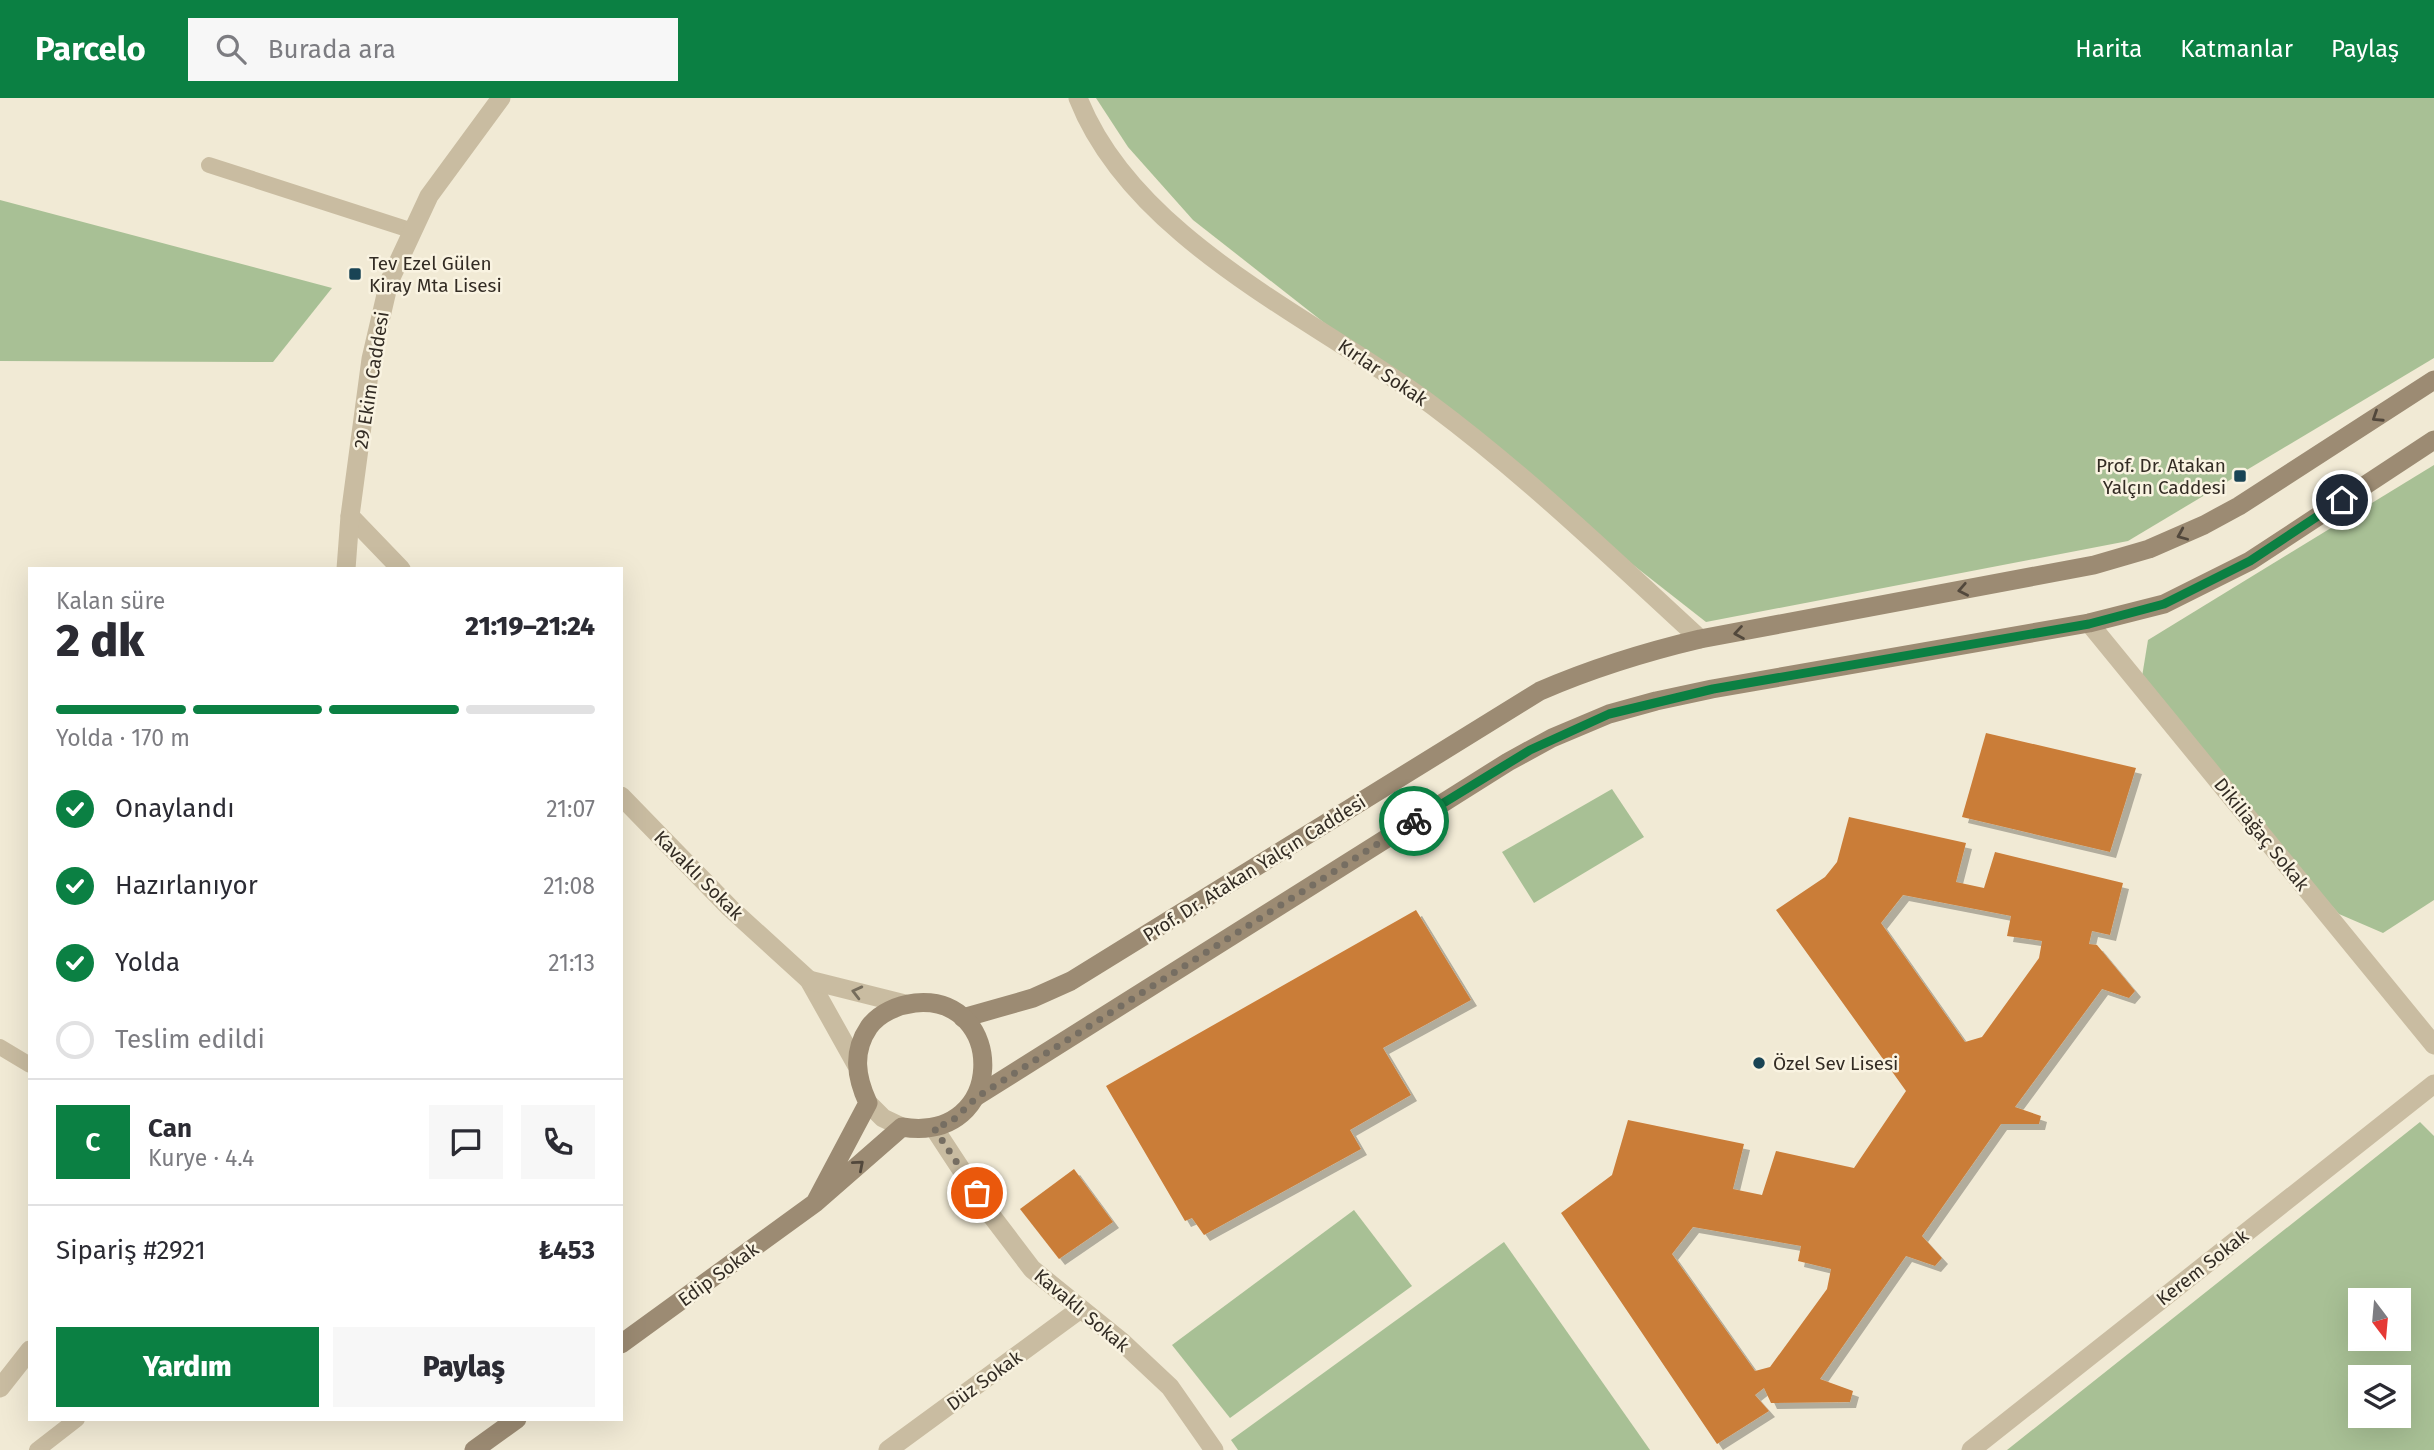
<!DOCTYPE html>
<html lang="tr">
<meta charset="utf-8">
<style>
:root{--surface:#fff;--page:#f7f7f7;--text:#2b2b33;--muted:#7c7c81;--line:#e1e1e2;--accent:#0b8043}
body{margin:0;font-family:"Fira Sans",sans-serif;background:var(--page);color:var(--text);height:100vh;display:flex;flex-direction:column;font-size:26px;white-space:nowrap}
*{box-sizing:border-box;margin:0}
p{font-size:23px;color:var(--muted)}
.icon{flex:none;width:38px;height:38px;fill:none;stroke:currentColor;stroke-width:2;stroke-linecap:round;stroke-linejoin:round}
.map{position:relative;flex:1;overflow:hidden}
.details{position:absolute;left:28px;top:469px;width:595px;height:854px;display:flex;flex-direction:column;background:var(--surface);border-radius:0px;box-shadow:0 7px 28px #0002}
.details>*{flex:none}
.needle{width:46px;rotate:164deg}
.buttons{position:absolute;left:2348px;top:1190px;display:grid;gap:14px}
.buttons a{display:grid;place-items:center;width:63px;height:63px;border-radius:0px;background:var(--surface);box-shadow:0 7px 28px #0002;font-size:35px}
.pin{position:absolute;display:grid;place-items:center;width:60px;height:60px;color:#fff;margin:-30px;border:4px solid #fff;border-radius:50%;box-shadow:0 2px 7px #0007}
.courier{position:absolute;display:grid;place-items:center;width:70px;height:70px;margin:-35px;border:5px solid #0b8043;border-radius:50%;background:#fff;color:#222;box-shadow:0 2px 9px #0007}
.head em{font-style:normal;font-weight:800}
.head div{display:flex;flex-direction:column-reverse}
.head{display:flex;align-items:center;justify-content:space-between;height:119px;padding:0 28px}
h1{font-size:46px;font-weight:800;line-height:52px}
.bar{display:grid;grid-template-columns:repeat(4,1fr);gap:10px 7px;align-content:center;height:84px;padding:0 28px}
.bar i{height:9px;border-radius:5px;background:var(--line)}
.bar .on{background:var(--accent)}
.bar p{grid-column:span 4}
.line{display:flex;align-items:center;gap:18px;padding:0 28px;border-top:2px solid var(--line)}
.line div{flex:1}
.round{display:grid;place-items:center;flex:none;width:74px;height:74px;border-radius:0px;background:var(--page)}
ol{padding:0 28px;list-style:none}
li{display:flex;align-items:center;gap:21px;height:77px}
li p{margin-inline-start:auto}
li .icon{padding:7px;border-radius:50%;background:var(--accent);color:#fff;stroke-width:4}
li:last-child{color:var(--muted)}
li i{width:38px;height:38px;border:4px solid var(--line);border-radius:50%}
.button{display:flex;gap:14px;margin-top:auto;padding:14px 28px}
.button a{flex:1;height:80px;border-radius:0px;background:var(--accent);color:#fff;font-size:28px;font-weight:800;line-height:80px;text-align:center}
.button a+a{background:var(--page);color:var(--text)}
header{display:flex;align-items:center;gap:42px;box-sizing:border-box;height:98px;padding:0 35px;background:var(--accent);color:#fff}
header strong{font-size:33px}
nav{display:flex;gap:38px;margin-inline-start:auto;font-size:24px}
.search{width:490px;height:63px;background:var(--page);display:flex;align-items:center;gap:18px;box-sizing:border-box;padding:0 24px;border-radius:0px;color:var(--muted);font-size:26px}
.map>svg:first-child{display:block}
.green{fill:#a8c095;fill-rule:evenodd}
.building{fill:#ca7d39;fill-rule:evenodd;filter:url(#shadow)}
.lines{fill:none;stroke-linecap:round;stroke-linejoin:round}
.service{stroke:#c9bca1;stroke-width:16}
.minor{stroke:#c9bca1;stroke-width:19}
.tertiary{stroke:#c9bca1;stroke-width:19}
.secondary{stroke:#9c8b73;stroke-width:19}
.oneway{stroke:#52483c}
.oneway2{stroke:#766d5c}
.done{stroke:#766e62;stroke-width:7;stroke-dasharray:0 12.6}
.route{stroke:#0b8043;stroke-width:9}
.poi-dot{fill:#194455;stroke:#f9f3e1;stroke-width:2.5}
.labels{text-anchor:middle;stroke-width:5;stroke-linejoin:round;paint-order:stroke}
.poi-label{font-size:19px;fill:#332c24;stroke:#f9f3e1;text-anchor:start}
.street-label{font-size:19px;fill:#332c24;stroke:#f9f3e1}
</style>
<header>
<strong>Parcelo</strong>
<div class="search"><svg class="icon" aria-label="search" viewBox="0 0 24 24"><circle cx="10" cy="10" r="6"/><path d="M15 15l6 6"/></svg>Burada ara</div>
<nav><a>Harita</a><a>Katmanlar</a><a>Paylaş</a></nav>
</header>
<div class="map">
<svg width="2434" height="1352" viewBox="0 0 2434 1352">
<defs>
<filter id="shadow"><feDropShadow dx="6" dy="6" stdDeviation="0" flood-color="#0004"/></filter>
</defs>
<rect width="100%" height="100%" fill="#f1ead5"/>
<g class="green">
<polygon points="1096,0 2434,0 2434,260 2128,443 1706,524 1193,122 1128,49"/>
<polygon points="0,102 332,190 273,264 0,263"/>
<polygon points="2434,367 2434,802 2383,835 2339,816 2140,591 2148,542"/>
<polygon points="1612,691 1644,739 1534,805 1502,754"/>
<path d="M 2420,1024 L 2434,1038 L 2434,1352 L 2007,1352 ZM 2361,1202 L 2399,1202 L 2399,1241 L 2361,1241 ZM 2361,1279 L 2399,1279 L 2399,1318 L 2361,1318 Z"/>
<polygon points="1354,1112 1412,1188 1230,1320 1172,1247"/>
<polygon points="1504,1144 1650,1352 1238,1352 1231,1342"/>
</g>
<g class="building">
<polygon points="1986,635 2136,670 2110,754 1962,719"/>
<path d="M 1849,719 L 1966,745 L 1956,784 L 1984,790 L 1995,754 L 2123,785 L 2110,837 L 2092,833 L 2089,846 L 2097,847 L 2135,893 L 2129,900 L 2102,891 L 2015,1009 L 2041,1018 L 2039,1026 L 2001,1026 L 1922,1138 L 1942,1160 L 1935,1168 L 1906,1158 L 1820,1281 L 1853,1293 L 1850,1304 L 1771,1305 L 1764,1290 L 1755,1297 L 1769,1313 L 1717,1346 L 1561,1115 L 1612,1077 L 1628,1022 L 1744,1046 L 1733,1091 L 1762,1097 L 1776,1053 L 1854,1070 L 1906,993 L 1776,812 L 1825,779 L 1837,764 ZM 1903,797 L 2011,818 L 2007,838 L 2042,843 L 2039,860 L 1982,939 L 1965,944 L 1881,825 ZM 1693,1129 L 1801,1148 L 1798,1163 L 1831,1171 L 1827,1191 L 1770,1269 L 1755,1273 L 1672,1156 Z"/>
<polygon points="1416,812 1471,902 1383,950 1411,997 1350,1032 1361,1051 1204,1137 1192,1120 1185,1123 1106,988"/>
<polygon points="1074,1071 1113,1124 1059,1161 1020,1111"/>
</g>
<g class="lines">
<g class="service">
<polyline points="209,67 413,133"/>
<polyline points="0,949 30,967"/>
<polyline points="37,1352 77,1321"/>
</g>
<g class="minor">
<path d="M 1078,0 C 1134,143 1317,221 1433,308 C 1528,379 1613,461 1700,541"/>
<polyline points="350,418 401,471"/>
<polyline points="346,471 350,418 371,261 389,184 429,98 501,0"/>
<polyline points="2089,525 2434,947"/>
<polyline points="621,698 730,810 809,882 856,966"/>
<polyline points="809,882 905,906"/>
<polyline points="934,1030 991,1117 1032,1171 1122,1244 1170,1289 1214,1352"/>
<polyline points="0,1290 30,1252"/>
<polyline points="888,1352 1079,1212"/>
<polyline points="1971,1352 2434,986"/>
</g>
<polyline class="tertiary" points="868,1005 883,1020 902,1029"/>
<g class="secondary">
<path d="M 963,920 L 1033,900 L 1071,883 L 1540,593 C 1593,570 1645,554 1700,541 L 2094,467 L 2149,451 L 2204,427 L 2239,408 L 2434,282"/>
<polyline points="977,998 1508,664 1552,640 1609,616 1656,603 1712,591 2089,525 2164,506 2250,463 2434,342"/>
<path d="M 621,1246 L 815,1105 L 902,1029 C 1008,1046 1007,896 915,905 C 898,907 879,915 869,929 C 852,954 856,979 868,1005 L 815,1105"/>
<polyline points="474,1352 517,1321"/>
</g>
</g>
<defs><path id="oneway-chevron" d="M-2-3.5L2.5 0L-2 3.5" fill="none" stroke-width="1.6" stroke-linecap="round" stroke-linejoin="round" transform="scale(1.75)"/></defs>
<g class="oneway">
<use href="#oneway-chevron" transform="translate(2377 319) rotate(147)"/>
<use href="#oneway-chevron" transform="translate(2182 437) rotate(157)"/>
<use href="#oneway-chevron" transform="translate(1963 492) rotate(169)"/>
<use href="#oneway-chevron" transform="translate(1739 535) rotate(171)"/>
<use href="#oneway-chevron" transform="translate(859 1067) rotate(-41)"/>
</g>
<use class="oneway2" href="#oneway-chevron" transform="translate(857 894) rotate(-166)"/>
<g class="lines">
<polyline class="done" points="977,1095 934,1030 951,1024 977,999 1414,723"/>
<polyline class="route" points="1414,723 1530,652 1609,616 1713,591 2089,526 2164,506 2250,463 2342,402"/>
</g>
<g class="poi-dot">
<rect x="348" y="169" width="14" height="14" rx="3.5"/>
<rect x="2233" y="371" width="14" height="14" rx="3.5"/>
<circle cx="1759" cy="965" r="7"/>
</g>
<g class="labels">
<g class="poi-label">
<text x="369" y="172">Tev Ezel Gülen<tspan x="369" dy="22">Kiray Mta Lisesi</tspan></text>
<text x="2226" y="374" text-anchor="end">Prof. Dr. Atakan<tspan x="2226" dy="22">Yalçın Caddesi</tspan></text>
<text x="1773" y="972">Özel Sev Lisesi</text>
</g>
<g class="street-label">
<text transform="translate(1383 274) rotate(34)" y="7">Kırlar Sokak</text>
<text transform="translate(371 282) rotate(-81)" y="7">29 Ekim Caddesi</text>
<text transform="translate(2262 736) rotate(51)" y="7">Dikiliağaç Sokak</text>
<text transform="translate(1254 770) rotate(-32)" y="7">Prof. Dr. Atakan Yalçın Caddesi</text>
<text transform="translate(699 777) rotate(45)" y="7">Kavaklı Sokak</text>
<text transform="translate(2202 1169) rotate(-38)" y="7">Kerem Sokak</text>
<text transform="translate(718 1176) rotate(-36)" y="7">Edip Sokak</text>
<text transform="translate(1082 1212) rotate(40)" y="7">Kavaklı Sokak</text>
<text transform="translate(984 1282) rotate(-36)" y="7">Düz Sokak</text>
</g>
</g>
</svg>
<div class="buttons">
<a><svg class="needle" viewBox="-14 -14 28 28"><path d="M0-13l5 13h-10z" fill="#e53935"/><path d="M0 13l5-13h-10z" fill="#7c7c81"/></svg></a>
<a><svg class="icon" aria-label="layers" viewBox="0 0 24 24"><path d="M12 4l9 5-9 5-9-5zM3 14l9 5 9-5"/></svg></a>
</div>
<div class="pin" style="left:977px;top:1095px;background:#ea580c"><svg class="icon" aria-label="bag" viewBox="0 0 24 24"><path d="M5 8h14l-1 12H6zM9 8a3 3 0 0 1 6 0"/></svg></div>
<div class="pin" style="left:2342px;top:402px;background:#1f2937"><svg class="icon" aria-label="home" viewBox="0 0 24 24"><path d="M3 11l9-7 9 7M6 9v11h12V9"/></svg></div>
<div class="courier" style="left:1414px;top:723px"><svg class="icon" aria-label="bike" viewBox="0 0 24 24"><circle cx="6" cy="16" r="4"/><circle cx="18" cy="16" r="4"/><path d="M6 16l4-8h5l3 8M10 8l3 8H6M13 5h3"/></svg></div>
<section class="details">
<div class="head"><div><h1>2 dk</h1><p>Kalan süre</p></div><em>21:19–21:24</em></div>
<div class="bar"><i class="on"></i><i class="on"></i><i class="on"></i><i></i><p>Yolda · 170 m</p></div>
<ol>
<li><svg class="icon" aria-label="check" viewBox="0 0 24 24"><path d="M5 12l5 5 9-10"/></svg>Onaylandı<p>21:07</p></li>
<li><svg class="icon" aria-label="check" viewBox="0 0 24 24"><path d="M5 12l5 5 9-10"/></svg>Hazırlanıyor<p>21:08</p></li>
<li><svg class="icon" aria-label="check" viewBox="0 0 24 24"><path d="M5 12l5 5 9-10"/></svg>Yolda<p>21:13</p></li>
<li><i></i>Teslim edildi</li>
</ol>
<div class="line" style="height:126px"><b class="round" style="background:var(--accent);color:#fff">C</b><div><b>Can</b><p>Kurye · 4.4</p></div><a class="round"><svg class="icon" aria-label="chat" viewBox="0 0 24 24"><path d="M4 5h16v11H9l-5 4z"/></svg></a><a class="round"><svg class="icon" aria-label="phone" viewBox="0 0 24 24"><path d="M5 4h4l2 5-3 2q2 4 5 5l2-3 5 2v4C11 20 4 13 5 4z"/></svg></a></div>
<div class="line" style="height:91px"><div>Sipariş #2921</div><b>₺453</b></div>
<div class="button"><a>Yardım</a><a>Paylaş</a></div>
</section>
</div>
